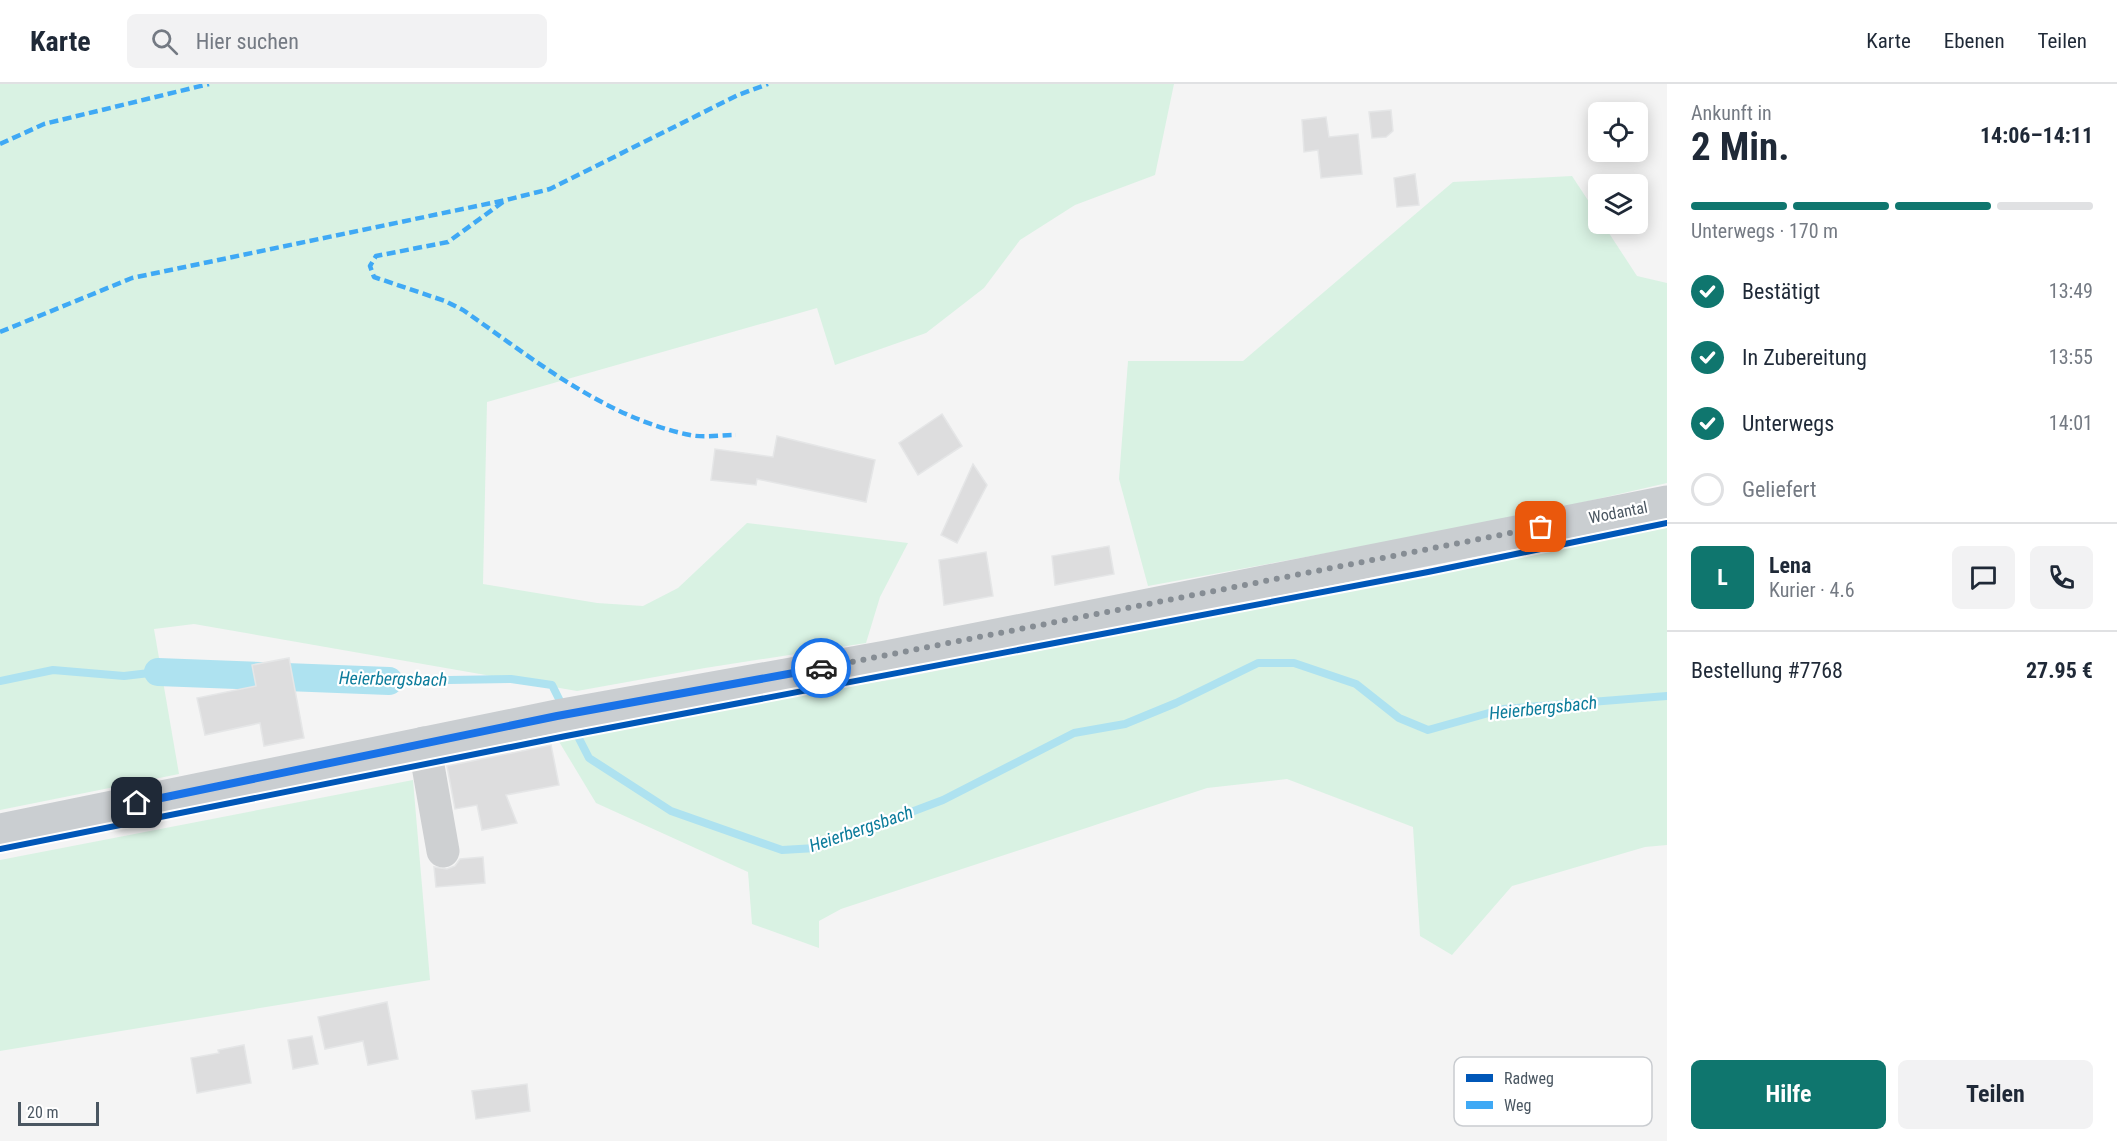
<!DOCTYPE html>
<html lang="de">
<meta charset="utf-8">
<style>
:root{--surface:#fff;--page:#f2f2f3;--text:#1f2937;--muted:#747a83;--line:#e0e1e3;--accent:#0f766e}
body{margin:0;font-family:"Roboto Condensed",sans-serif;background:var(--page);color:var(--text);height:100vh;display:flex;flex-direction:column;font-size:22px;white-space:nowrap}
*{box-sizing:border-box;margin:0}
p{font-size:20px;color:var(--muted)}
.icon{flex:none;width:33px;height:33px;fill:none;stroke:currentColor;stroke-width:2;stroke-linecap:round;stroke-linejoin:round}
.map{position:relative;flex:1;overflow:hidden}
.sheet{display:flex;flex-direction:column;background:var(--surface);width:450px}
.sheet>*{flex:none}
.buttons{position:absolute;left:1588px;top:18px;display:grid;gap:12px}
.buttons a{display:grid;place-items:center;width:60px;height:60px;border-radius:9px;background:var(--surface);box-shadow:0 3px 15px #0003;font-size:30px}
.scale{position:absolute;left:18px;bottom:15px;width:81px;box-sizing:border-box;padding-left:6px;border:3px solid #4a5661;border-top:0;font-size:16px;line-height:21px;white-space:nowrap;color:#4a5661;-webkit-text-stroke:4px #fff;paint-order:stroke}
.pin{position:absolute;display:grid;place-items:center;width:51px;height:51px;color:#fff;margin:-26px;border-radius:12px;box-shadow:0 3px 9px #0006}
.courier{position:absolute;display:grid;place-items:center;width:60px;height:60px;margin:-30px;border:4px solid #1a73e8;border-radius:50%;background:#fff;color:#222;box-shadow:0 2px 8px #0007}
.head em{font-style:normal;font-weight:700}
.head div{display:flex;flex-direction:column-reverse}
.head{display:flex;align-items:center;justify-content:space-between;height:102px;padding:0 24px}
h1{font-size:39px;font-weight:700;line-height:45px}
.bar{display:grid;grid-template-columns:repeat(4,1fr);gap:9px 6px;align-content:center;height:72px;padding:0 24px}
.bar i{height:8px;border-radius:4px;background:var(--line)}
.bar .selected{background:var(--accent)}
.bar p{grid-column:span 4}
.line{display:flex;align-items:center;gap:15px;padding:0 24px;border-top:2px solid var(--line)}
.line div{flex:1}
.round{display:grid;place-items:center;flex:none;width:63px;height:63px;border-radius:9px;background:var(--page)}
ol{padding:0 24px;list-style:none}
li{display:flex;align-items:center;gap:18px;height:66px}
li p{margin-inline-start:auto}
li .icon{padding:6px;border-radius:50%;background:var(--accent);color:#fff;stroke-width:4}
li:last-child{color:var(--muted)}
li i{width:33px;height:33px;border:3px solid var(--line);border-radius:50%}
.cta{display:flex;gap:12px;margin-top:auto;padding:12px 24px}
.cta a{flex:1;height:69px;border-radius:9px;background:var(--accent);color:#fff;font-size:24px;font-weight:700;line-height:69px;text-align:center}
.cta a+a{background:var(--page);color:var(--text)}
header{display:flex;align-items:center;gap:36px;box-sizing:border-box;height:84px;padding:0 30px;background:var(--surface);border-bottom:2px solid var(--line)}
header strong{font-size:28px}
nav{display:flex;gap:33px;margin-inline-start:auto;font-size:21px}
.search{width:420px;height:54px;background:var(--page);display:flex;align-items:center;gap:15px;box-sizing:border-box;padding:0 21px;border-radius:9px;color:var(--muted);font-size:22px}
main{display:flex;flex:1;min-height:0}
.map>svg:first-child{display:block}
.green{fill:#d9f2e3}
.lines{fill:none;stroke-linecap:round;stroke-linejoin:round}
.stream{stroke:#aee2f0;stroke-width:8}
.canal{stroke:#aee2f0;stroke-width:28}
.building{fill:#ddddde;stroke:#e5e6e7;stroke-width:1.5}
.minor{stroke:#ced0d2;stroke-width:33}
.major{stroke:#caced1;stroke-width:33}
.quiet{stroke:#3fa9f5;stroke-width:4.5;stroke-dasharray:9 4.5;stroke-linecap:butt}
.cycleway-casing{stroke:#fff;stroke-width:10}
.cycleway{stroke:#0057b8;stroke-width:6}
.done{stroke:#868d94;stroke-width:6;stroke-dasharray:0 10.8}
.route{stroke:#1a73e8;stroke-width:8}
.labels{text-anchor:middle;stroke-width:4.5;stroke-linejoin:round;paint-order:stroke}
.street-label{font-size:16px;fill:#4a5661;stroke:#fff}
.water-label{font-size:18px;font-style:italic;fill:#0c7c9b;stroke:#fff}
.key{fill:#fff;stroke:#c9ccd0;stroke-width:1.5}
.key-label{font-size:16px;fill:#4a5661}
</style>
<header>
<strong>Karte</strong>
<div class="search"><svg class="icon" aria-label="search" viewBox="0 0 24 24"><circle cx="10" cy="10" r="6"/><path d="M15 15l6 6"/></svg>Hier suchen</div>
<nav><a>Karte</a><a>Ebenen</a><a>Teilen</a></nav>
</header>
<main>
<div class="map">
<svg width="1667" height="1057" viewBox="0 0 1667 1057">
<rect width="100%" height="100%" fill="#f4f4f4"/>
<g class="green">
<polygon points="0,0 1174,0 1155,91 1075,121 1020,156 984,204 926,249 835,281 817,224 487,318 483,500 597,519 643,522 678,504 747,439 908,459 880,513 866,559 705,584 577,607 194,540 154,545 179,690 0,726"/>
<polygon points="1572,92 1599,133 1599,140 1603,140 1637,192 1667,199 1667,399 1502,437 1148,502 1119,395 1128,277 1243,277 1453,98"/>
<polygon points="1667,443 1667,761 1645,763 1512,802 1452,871 1420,852 1413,743 1287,695 1207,704 841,825 819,837 819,864 752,840 748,788 596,719 555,651 895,595"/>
<polygon points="413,696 430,896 0,967 0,776"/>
</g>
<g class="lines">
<g class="stream">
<polyline points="0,597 53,586 124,592 158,588"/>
<polyline points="389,597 511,595 552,601 563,623"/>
<polyline points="570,637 589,674 671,727 782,766 816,764 943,716 1074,649 1125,640 1176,619 1258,579 1294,579 1356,600 1399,634 1428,646 1503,625 1667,612"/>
</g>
<polyline class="canal" points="158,588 389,597"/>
</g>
<g class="building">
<polygon points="1391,26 1393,47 1386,53 1372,54 1369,28"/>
<polygon points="1326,33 1329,53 1358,50 1362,90 1321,94 1318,66 1304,68 1302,36"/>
<polygon points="1415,90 1419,121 1397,123 1394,94"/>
<polygon points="942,330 962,362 918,391 899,359"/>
<polygon points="777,352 875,376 866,418 757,395 756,401 711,396 715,365 773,373"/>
<polygon points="973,380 987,401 957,459 941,451"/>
<polygon points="1109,462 1114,490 1055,501 1052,472"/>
<polygon points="986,468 993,512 944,521 939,476"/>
<polygon points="289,574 304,654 264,662 260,639 205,651 197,614 256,602 252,581"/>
<polygon points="551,661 559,701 506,711 517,739 482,746 477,721 455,725 447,682"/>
<polygon points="483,773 485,799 436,803 434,783 447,785 455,782 460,775"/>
<polygon points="387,918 398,975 368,981 363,957 325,965 318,933"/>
<polygon points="312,952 318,980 293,985 288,956"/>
<polygon points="244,961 251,999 197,1009 191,974 219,969 218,966"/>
<polygon points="527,1000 530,1027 476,1035 472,1007"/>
</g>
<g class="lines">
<polyline class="minor" points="424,659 443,767"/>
<polyline class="major" points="0,746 557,632 886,573 1667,418"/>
<g class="quiet">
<polyline points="0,60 44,40 209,0"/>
<path d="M 503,118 L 448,158 L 376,172 L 370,182 L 374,193 L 445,217 L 463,226 C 532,274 605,334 690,351 C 704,354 721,351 736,351"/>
<polyline points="0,248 132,194 506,116 550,105 738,11 768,0"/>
</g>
<g class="cycleway-casing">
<polyline id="cycleway" points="0,765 566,652 1428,488 1667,439"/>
</g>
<use href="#cycleway" class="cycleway"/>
</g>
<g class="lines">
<polyline class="done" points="821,584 1541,443"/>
<polyline class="route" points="137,719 557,632 821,584"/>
</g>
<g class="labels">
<g class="street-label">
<text transform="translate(1618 428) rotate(-11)" y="6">Wodantal</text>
</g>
<g class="water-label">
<text transform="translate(393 595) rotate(1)" y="6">Heierbergsbach</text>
<text transform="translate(1543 624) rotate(-6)" y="6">Heierbergsbach</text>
<text transform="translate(861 745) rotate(-19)" y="6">Heierbergsbach</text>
</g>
</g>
<rect x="1454" y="973" width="198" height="69" rx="9" class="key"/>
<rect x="1466" y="990" width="27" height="8" fill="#0057b8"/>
<rect x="1466" y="1017" width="27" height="8" fill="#3fa9f5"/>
<g class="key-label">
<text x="1504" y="1000">Radweg</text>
<text x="1504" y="1027">Weg</text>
</g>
</svg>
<div class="buttons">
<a><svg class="icon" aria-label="locate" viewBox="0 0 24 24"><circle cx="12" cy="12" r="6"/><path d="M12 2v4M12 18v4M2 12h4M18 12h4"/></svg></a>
<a><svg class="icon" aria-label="layers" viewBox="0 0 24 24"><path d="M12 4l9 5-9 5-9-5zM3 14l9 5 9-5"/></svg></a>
</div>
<div class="scale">20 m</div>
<div class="pin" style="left:1541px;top:443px;background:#ea580c"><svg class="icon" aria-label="bag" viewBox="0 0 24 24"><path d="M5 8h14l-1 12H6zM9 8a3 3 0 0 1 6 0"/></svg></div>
<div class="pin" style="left:137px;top:719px;background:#1f2937"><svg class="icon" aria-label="home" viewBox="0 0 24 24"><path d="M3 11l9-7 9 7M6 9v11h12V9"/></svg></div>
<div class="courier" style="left:821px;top:584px"><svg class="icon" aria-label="car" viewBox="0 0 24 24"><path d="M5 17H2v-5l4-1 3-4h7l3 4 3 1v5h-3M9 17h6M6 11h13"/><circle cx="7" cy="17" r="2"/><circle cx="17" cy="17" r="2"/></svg></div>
</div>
<section class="sheet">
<div class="head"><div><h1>2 Min.</h1><p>Ankunft in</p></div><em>14:06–14:11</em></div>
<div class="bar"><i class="selected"></i><i class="selected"></i><i class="selected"></i><i></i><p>Unterwegs · 170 m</p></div>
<ol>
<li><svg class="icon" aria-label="check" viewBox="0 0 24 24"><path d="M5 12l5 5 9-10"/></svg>Bestätigt<p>13:49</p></li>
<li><svg class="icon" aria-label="check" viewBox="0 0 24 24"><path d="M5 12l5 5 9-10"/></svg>In Zubereitung<p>13:55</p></li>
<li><svg class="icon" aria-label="check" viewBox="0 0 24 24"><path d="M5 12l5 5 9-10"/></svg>Unterwegs<p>14:01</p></li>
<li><i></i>Geliefert</li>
</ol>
<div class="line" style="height:108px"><b class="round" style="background:var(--accent);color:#fff">L</b><div><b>Lena</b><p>Kurier · 4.6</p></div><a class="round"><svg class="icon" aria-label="chat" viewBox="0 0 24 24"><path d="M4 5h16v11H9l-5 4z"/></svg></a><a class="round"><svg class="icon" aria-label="phone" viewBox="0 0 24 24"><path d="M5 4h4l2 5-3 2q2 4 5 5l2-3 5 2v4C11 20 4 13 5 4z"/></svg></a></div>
<div class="line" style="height:78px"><div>Bestellung #7768</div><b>27.95 €</b></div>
<div class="cta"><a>Hilfe</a><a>Teilen</a></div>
</section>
</main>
